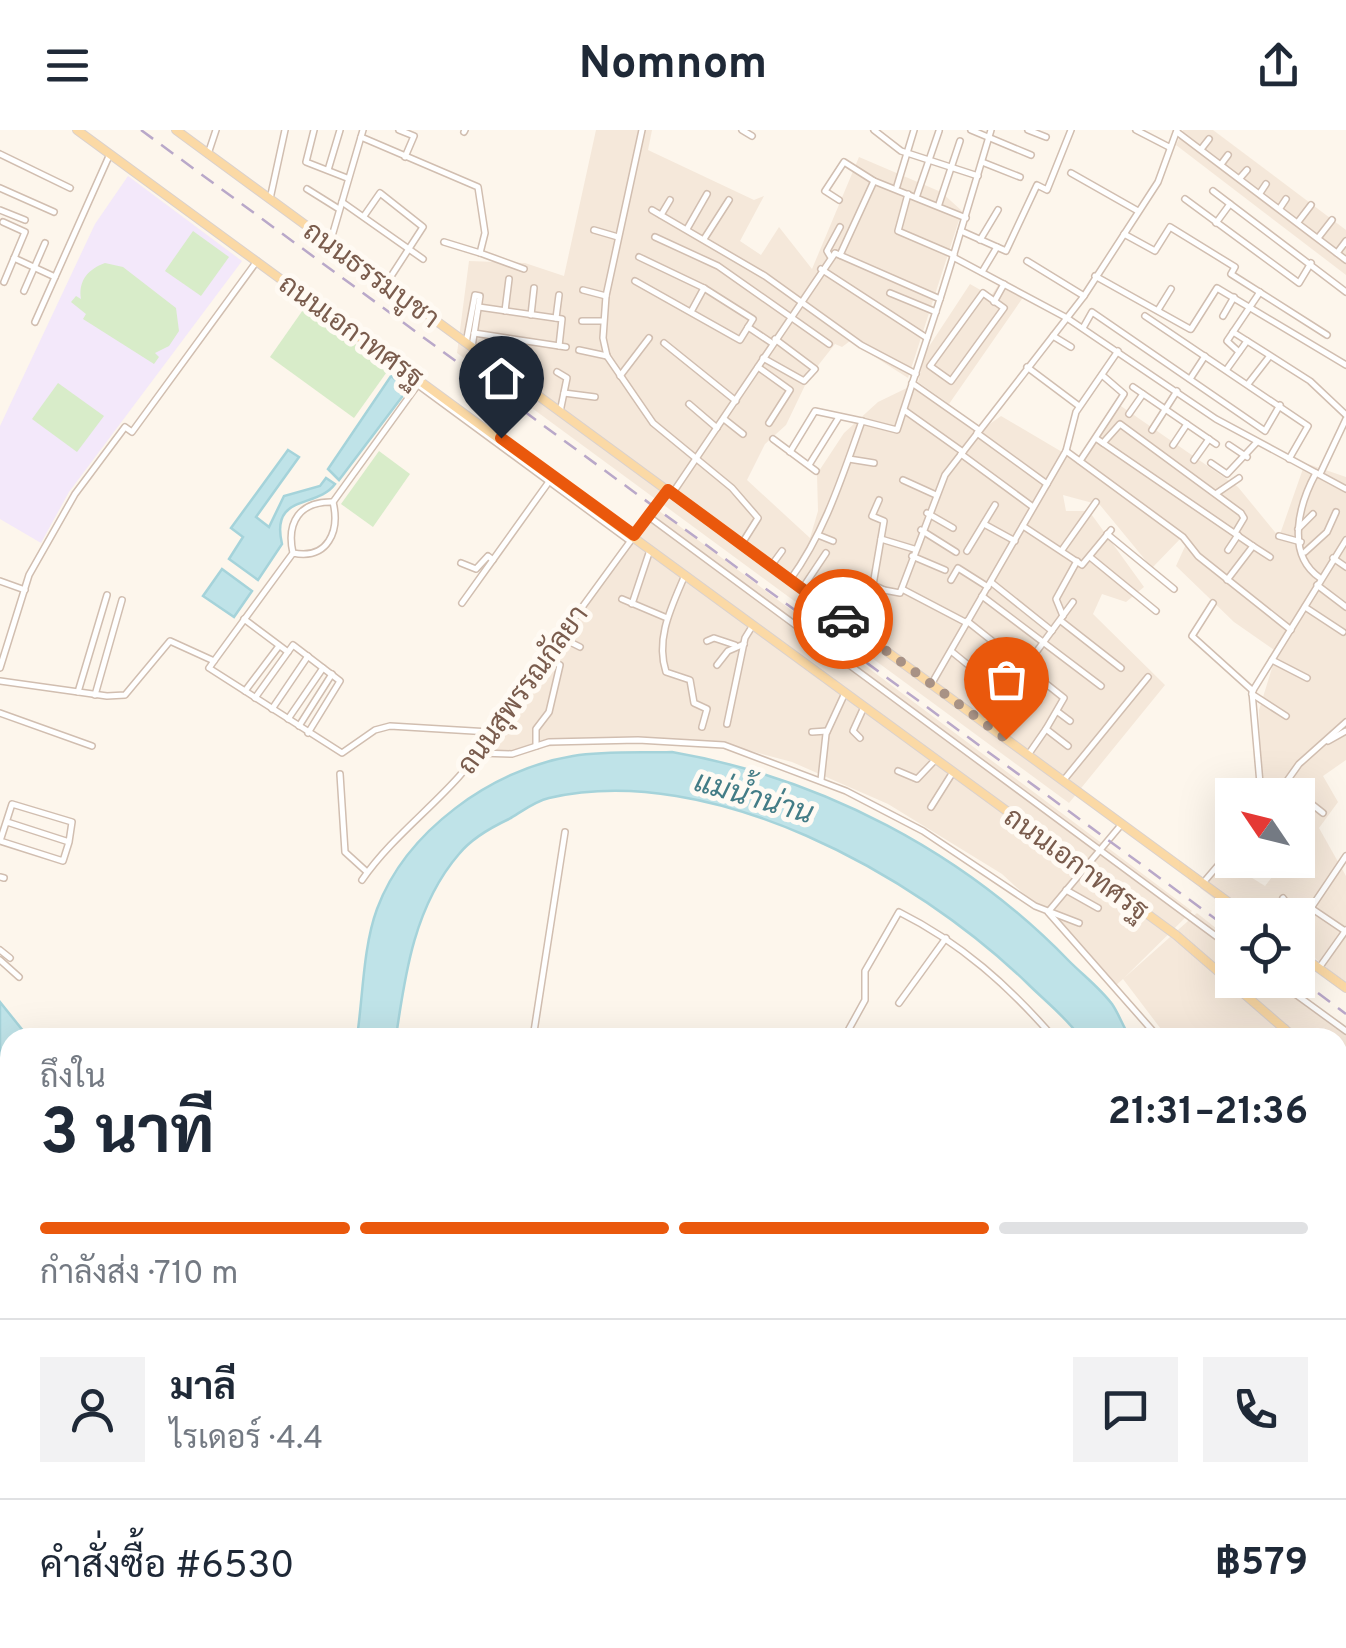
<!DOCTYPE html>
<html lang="th">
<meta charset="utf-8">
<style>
:root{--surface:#fff;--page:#f2f2f3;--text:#1f2937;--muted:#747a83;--line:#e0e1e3;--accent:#ea580c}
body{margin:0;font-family:Overpass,Sarabun,sans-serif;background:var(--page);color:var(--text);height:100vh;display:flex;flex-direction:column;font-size:38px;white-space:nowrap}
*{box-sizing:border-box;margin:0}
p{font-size:32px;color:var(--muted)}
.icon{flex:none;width:55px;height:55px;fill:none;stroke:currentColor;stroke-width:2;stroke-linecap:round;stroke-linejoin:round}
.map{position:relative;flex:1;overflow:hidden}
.details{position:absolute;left:0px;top:898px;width:1348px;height:622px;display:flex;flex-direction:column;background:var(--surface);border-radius:30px 30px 0 0;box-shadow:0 10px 40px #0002}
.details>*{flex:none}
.needle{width:65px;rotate:305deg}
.buttons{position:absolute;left:1215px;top:648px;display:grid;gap:20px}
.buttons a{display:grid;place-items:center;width:100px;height:100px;border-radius:0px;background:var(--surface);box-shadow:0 10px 40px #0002;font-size:50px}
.pin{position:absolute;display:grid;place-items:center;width:85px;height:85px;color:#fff;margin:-102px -42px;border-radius:50% 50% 50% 0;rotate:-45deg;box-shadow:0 0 10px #0007}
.pin .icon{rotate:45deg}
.courier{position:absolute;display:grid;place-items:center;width:100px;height:100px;margin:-50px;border:8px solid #ea580c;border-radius:50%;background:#fff;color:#222;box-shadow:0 2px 12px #0007}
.head em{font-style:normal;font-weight:700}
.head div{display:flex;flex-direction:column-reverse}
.head{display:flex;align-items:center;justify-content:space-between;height:170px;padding:0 40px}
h1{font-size:65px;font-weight:700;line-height:75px}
.bar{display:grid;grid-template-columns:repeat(4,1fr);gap:15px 10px;align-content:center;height:120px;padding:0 40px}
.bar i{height:12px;border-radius:8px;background:var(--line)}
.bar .on{background:var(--accent)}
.bar p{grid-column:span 4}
.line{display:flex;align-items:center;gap:25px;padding:0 40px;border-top:2px solid var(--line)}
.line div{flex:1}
.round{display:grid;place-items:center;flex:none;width:105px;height:105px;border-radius:0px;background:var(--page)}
header{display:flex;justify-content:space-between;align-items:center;height:130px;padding:0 40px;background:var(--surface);font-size:45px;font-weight:700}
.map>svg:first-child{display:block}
.residential{fill:#f5e8da}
.education{fill:#f3e8fa}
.green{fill:#d8ecc9}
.water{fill:#bfe3e8;stroke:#a5d3da;stroke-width:2.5}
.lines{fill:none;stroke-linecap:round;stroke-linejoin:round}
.minor-casing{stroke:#d1beb0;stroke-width:8}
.major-casing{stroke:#dad1cd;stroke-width:10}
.minor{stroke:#fff;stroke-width:5}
.major{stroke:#fbd9a5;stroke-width:8}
.rail{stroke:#b9a8c9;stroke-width:2.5;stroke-dasharray:15 10;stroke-linecap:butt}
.done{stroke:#a89285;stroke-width:10;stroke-dasharray:0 18}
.route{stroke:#ea580c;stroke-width:12}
.labels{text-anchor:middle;stroke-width:10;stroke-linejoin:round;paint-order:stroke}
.street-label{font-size:28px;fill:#7a5c4d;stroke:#fffaf3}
.water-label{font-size:30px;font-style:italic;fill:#437c86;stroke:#fffaf3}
</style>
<header><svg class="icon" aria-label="menu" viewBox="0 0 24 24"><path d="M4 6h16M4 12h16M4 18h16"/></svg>Nomnom<svg class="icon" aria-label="share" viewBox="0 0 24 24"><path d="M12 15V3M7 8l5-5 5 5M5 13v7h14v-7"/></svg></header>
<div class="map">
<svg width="1346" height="1518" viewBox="0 0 1346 1518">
<rect width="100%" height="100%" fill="#fdf6ec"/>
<g class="residential">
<polygon points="596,0 652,0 648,20 754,70 764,66 740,111 761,125 779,97 812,139 859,27 941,62 962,81 908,248 850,211 842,217 835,214 809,247 786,295 765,314 747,350 810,408 818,381 817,344 844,303 878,272 911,256 977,303 1001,286 1079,332 1118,274 1238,357 1279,407 1305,333 1346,347 1346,630 1323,646 1338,672 1319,698 1346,746 1346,854 1311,825 1303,837 1298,832 1298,785 1236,785 1200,758 1210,745 1233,736 1265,756 1285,730 1298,730 1298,665 1261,665 1259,580 1277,522 1234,492 1176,436 1187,412 1181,408 1152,438 1100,375 1063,365 1066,381 1089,381 1144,457 1126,472 1102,464 1093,484 1165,555 1069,673 457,223 469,131 525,133 564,146"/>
<polygon points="1183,0 1213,0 1346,100 1346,145 1176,15"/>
<polygon points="970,154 991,166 999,154 1024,166 949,274 918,252 926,221"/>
<polygon points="654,377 1192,781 1123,849 1197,783 1232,811 1232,850 1284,850 1346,898 1346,1068 1342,1065 1338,1071 1338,908 1167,907 1123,849 1114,857 1072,808 1002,744 888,674 792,632 729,615 619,610 480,623"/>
<polygon points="10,1104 10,1239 3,1245 0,1142 5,1139 0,1111"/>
<polygon points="9,1352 10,1353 10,1491 0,1483 0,1362"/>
<polygon points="21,1510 665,1510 643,1518 17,1518"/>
<polygon points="737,1510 958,1510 969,1518 741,1518"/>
</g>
<polygon class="education" points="128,46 242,131 69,362 41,413 0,389 0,296 95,94"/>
<g class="green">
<polygon points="193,101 229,127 201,166 165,141"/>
<path d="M 105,133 L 123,137 L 176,178 L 179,201 L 169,216 L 155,223 L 159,227 L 154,234 L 83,189 L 86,184 L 71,172 L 76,166 L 81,169 C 78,151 88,139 105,133 Z"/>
<polygon points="305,177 389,239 354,288 270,227"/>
<polygon points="58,253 104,286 77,322 32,289"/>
<polygon points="379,321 410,344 373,397 341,374"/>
</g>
<g class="water">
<polygon points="391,246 408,259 339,350 328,339"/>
<path d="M 288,320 L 299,327 L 256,387 L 269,397 L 284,366 L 320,356 L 326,348 L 335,354 C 317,379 270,363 282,414 L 258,450 L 229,429 L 243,407 L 231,398 Z"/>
<polygon points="222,439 252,461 234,487 203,466"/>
<path d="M 672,622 C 822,648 963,722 1069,831 C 1083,845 1100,858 1112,874 C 1119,884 1123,897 1130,907 L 1080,907 C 1066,887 1045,871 1027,853 C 914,744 711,631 549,668 C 535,671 521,682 509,689 C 492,697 471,709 459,724 C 415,775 405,843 396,907 L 357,907 C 363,867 363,817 377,779 C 406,701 492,639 573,626 C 605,621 640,623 672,622 Z"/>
<polygon points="0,872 28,907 10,908 10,999 0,983"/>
<polygon points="1338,1349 1346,1369 1346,1482 1338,1467"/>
</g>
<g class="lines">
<g class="minor-casing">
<g id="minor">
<polyline points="314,0 306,32 347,48"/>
<polyline points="399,0 414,6 405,27"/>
<polyline points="642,0 606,166 603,208 607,226 653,293 732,358 758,388 741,415"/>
<polyline points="742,0 752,6"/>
<polyline points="874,0 901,21 978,46"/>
<polyline points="971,0 1031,25"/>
<polyline points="1028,0 1046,7"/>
<polyline points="1136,0 1169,17"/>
<polyline points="464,2 465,0"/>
<polyline points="1177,2 1346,130"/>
<polyline points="361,7 478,57 485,103 480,123 524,139"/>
<polyline points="1202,18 1209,9"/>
<polyline points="0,24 70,58"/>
<polyline points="208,24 216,0"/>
<polyline points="982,32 1020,47"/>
<polyline points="1222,33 1228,25"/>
<polyline points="328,40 340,0"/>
<polyline points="1071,43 1138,81"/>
<polyline points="1240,48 1247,40"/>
<polyline points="897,56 914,0"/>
<polyline points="0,58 54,82"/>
<polyline points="307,59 339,79"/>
<polyline points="1213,61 1346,162"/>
<polyline points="1260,63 1266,54"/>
<polyline points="908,64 898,101 954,125"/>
<polyline points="917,65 939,1"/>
<polyline points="270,69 285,0"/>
<polyline points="1185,69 1299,153 1311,133"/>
<polyline points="839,70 825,61 844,32 874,51 966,88"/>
<polyline points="342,72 423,129"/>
<polyline points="939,74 960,11"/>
<polyline points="1280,78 1286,69"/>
<polyline points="0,80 25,90"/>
<polyline points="652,80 765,146 861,215 916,244"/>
<polyline points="661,85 670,70"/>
<polyline points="364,86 380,63 423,97 386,154"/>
<polyline points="3,92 25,102 4,152"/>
<polyline points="1298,92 1311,75"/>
<polyline points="1216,93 1230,74"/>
<polyline points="687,99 707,64"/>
<polyline points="594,100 618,107"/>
<polyline points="961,101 997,117"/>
<polyline points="1124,104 1155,121 1170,97 1235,137 1231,144 1327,205"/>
<polyline points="655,107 718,136 829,214"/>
<polyline points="1318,108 1332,90"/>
<polyline points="704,109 729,70"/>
<polyline points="980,110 998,80"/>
<polyline points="444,112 480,123"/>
<polyline points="330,113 363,0"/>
<polyline points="1337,123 1346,111"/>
<polyline points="840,125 874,51"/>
<polyline points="830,126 827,121 840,97"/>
<polyline points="953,127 991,0"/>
<polyline points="14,128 55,147"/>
<polyline points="1027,131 1084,166"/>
<polyline points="821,139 927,208"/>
<polyline points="982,142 997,117 1006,121 1037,55 1047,60 1071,0"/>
<polyline points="1095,146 1190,199"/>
<polyline points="635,151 740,210 753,189 704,158 639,127"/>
<polyline points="583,160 606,166"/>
<polyline points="24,161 45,113"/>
<polyline points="890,163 936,182"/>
<polygon points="983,163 1004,178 951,251 930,236"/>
<polyline points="994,172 1004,154"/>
<polyline points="479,177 562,189 559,216"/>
<polyline points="692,180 704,158"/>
<polyline points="1158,180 1171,159"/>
<polyline points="505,181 509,149"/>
<polyline points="531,185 534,158"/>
<polyline points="1145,186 1308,296 1289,329"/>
<polyline points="1223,186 1234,167"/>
<polyline points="556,188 559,165"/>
<polyline points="582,191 603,191"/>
<polyline points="35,192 110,24"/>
<polyline points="748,197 772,213"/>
<polyline points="1083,198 1092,182 1265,301 1280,275"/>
<polyline points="1191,199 1217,158 1346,235"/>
<polyline points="1233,202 1310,251 1346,285"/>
<polyline points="474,203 566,217"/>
<polyline points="1053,206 1071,217"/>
<polyline points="466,213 475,165 480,166 472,217"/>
<polyline points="664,213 736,271"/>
<polyline points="579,220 607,226"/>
<polyline points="1239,222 1227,211 1260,162"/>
<polyline points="763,228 804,251 815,239 775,209"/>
<polyline points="758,237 790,260 769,293"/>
<polyline points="1027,237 1079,276"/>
<polyline points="1227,239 1247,211"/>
<polyline points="557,242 567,248 560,282"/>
<polyline points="620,246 649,208"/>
<polyline points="1190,249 1205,226"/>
<polyline points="912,253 979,300"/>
<polyline points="1248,254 1269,227"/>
<polyline points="418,255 630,411"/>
<polyline points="1133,257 1216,314"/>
<polyline points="564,263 595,267"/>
<polyline points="689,274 717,298"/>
<polyline points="904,280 963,322"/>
<polyline points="1129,284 1143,264"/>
<polyline points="724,289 743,304"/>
<polyline points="1152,300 1177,261"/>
<polyline points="977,303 1047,354"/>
<polyline points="773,309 816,341"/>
<polyline points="1097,309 1253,416 1227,450"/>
<polyline points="1103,313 1120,294 1241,383 1244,388 1235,403"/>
<polyline points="1173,315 1187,294"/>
<polyline points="1229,315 1247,327"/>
<polyline points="1066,321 1076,282 1118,221"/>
<polyline points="790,322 815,281 862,291"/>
<polyline points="961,324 1033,377"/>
<polyline points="849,329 874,333"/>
<polyline points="1194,330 1209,309"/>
<polyline points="1080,331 1124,264 1102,245"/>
<polyline points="1211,333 1227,344 1257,312"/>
<polyline points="809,335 839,287"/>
<path d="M 1316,343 C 1299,374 1285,424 1320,448"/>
<polyline points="1320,344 1346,289"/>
<polyline points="903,350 936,365"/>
<polyline points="1217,363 1239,348"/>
<polyline points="672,364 835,123 940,169 953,127 1067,188 1216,289 1346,359"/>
<polyline points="879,370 872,386 884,391 873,455 884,460"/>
<polyline points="333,372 419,253"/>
<polyline points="927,383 953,398"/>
<polyline points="648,386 1232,818"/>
<polyline points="984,394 1015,411"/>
<polyline points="1023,396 1082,435 1111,400"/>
<polyline points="1298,399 1313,384"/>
<polyline points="921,400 956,422"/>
<polyline points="1107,404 1174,459"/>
<polyline points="818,405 833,411"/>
<polyline points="1279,406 1301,412"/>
<polyline points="881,409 914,419"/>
<polyline points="1253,416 1270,427"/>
<polyline points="1062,420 1096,372"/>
<polyline points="1228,420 1238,405"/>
<polyline points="967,421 995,375"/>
<polyline points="1305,422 1327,402 1336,382"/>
<polyline points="912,426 945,440"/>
<polyline points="1090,427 1156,481"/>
<polyline points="1333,428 1346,437"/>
<polyline points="461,433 476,439 488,426 493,430"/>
<polyline points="771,436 782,421"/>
<path d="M 685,445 C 672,476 655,508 666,542 L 690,550 L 694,573 L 707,579 L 702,597"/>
<path d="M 790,450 C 825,402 842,347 862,291 L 897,300 L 940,169"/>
<polyline points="951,450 958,438 988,457"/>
<polyline points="0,451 25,460"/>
<polyline points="992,453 1052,501"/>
<polyline points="1317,455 1346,477"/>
<polyline points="802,459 826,423"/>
<polyline points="902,459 965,492"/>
<polyline points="982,466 1101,556"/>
<polyline points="622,469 667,488"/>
<polyline points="462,473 548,353"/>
<polyline points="1213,473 1192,506 1253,561"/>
<polyline points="632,474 650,420"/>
<polyline points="1305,477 1343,502"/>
<polyline points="1063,486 1056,469 1077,431"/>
<polyline points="244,489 288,522"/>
<polyline points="967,491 1064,568 1046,599 1068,616"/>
<polyline points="1061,491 1121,538"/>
<polyline points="560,507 580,517"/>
<polyline points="707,511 714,508 735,515"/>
<polyline points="876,513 881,465 884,460 900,463 945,345 1084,166 1158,52 1177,0"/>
<polyline points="951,521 1005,565"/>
<polyline points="1272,530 1307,548"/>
<polyline points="214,531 209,538 342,623 375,600 390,596 490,602"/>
<polyline points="717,535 728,521 744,514"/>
<polyline points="0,538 29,445 75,364 125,297 132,302 257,131"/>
<path d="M 0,551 L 107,566 L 125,565 L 170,511 L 214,531 L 293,423 C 286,392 300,371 333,372 C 340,401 328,430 293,423"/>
<polyline points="932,553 1066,321 1183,407 1198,426 1291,500"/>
<polyline points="245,561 279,516"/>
<polyline points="78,562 107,465"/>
<polyline points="1252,564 1286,586"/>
<polyline points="95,565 122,470"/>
<polyline points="255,568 293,515 340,551 308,603"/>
<polyline points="272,579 308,526"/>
<polyline points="1058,582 1070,591"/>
<polyline points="0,583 92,616"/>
<polyline points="288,589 323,538"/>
<polyline points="984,593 1073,472"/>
<polyline points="727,594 745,508 753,495"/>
<polyline points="299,596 332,544"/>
<polyline points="812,602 827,601"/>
<polyline points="860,608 853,601 864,577"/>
<polyline points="1328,611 1346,601"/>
<polyline points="536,616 536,599 549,582 560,535 545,527"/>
<polyline points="480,623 512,624 549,612 638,610 724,615 846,661 923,701 1035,776 1079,793"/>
<polyline points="1028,625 1046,599"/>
<polyline points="898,641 917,649 936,629"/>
<polyline points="340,644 345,722 367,742"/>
<polyline points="821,650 826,604 845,563"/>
<polyline points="1063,651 1148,547"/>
<polyline points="1285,653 1323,683"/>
<polyline points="1261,665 1252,562 1346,410"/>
<polyline points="1277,665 1299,634 1346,592"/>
<polyline points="931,677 953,642"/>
<polyline points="7,692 69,712 63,731 0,711 12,674 72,692 69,712"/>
<polyline points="1121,695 1048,782 1159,908"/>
<polyline points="0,747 4,748"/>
<path d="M 362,750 C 401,694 459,661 491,602 L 667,361"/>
<polyline points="1203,753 1232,719"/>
<polyline points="1066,760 1098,778"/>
<polyline points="1283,768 1293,782"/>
<polyline points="1298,786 1306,791"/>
<polyline points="1345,801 1311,778 1346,726"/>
<polyline points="0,820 10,828"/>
<polyline points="0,830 19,847"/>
<polyline points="1319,838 1346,800"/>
<polyline points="1276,850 1346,901"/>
<polyline points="899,873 946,808"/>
<polyline points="533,908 565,702"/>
<path d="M 844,908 L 865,870 L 865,841 L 899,782 C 961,813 1009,856 1054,908"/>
<polyline points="1274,908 1285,898"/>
<polyline points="1338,951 1346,941"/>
<polyline points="1338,977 1346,984"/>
<polyline points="1338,1045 1346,1059"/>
<polyline points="0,1055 10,1078"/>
<polyline points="1338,1071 1346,1058"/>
<polyline points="0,1197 7,1210"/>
<polyline points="0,1216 10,1233"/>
<polyline points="1341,1274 1346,1272"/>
<polyline points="1338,1287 1342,1278 1346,1281"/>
<polyline points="1340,1303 1346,1322"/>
<polyline points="0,1305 10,1288"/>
<polyline points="1346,1322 1341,1323 1346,1336"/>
<polyline points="0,1394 10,1378"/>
<polyline points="0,1403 10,1416"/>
<polyline points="0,1473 10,1459"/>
<polyline points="1338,1499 1346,1514"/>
<polyline points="105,1510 110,1518"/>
<polyline points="143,1510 154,1518"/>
<polyline points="189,1510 200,1518"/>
<polyline points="371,1510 375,1518"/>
<polyline points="489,1510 498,1518"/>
<polyline points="521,1510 529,1518"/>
<polyline points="738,1510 745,1518"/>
<polyline points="824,1510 835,1518"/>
<polyline points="911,1510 922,1518"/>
<polyline points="935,1510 946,1518"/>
<polyline points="1043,1510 1055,1518"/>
<polyline points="1095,1510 1107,1518"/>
<polyline points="1199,1510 1204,1518"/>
<polyline points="1278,1510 1282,1518"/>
<polyline points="1332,1510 1336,1518"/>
<polyline points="33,1518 38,1510"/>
<polyline points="80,1518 86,1510"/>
<polyline points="132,1518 137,1510"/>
<polyline points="228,1518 234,1510"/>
<polyline points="441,1518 452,1510"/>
<polyline points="509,1518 517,1510"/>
<polyline points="1179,1518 1188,1510"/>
<polyline points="1245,1518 1256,1510"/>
</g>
</g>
<g class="major-casing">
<g id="major">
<polyline points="77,0 1176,805 1295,908"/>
<polyline points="176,0 1246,785"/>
<polyline points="1298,823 1346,858"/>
<polyline points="1338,946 1346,954"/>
<polyline points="1338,1288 1346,1286"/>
<polyline points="1338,1296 1346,1294"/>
<polyline points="655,1518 678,1510"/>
<polyline points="694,1518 716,1510"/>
</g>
</g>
<use href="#minor" class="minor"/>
<use href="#major" class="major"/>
<g class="rail">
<polyline points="141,0 1232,801"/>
<polyline points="1298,848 1346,884"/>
</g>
</g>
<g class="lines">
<polyline class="done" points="843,489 1006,609"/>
<polyline class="route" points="501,308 634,405 668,360 843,489"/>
</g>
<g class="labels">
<g class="street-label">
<text transform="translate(372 144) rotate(36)" y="10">ถนนธรรมบูชา</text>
<text transform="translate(352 200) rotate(36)" y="10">ถนนเอกาทศรฐ</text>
<text transform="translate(522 559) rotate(-54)" y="10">ถนนสุพรรณกัลยา</text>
<text transform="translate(1077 733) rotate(36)" y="10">ถนนเอกาทศรฐ</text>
</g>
<g class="water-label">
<text transform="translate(754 667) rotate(16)" y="10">แม่น้ำน่าน</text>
</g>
</g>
</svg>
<div class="buttons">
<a><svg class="needle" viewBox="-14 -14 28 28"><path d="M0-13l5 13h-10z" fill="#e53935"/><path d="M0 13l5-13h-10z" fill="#747a83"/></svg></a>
<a><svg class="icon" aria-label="locate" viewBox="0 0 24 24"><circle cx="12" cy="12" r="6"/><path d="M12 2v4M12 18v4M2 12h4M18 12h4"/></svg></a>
</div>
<div class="pin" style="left:1006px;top:609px;background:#ea580c"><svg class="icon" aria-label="bag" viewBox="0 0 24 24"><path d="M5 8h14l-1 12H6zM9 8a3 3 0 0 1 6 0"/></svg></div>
<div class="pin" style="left:501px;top:308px;background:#1f2937"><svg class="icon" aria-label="home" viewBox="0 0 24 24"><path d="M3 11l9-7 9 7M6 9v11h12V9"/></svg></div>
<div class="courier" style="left:843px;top:489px"><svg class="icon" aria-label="car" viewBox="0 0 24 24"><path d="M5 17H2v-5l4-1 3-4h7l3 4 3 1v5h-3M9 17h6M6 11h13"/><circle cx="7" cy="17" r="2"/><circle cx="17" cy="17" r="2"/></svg></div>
<section class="details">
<div class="head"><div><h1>3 นาที</h1><p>ถึงใน</p></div><em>21:31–21:36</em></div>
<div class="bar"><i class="on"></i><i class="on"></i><i class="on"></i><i></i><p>กำลังส่ง · 710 m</p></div>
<div class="line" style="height:180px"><a class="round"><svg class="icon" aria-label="person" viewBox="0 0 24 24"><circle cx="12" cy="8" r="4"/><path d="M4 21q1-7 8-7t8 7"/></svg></a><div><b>มาลี</b><p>ไรเดอร์ · 4.4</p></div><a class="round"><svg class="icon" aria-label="chat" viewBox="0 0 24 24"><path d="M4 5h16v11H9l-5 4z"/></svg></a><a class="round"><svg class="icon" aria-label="phone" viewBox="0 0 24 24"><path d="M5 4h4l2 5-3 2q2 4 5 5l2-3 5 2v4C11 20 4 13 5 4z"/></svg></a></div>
<div class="line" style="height:130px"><div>คำสั่งซื้อ #6530</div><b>฿579</b></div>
</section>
</div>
